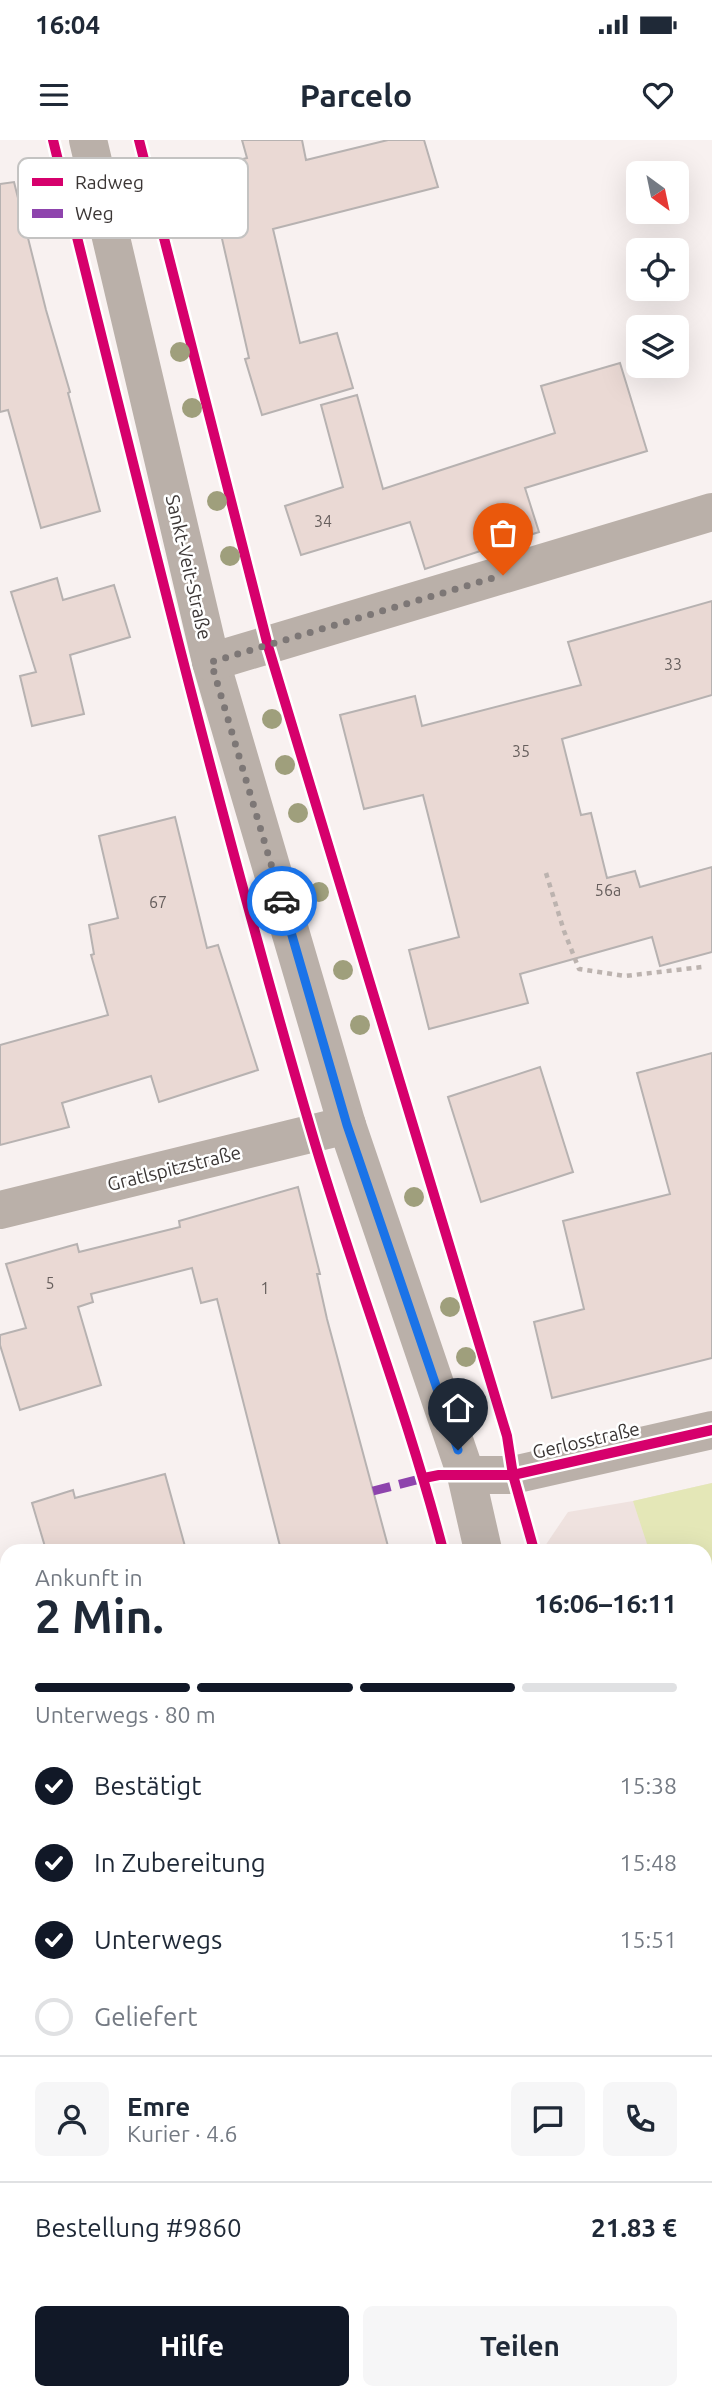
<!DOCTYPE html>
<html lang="de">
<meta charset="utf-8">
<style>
:root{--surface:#fff;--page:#f6f6f7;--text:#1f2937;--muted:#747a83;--line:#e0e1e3;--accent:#111827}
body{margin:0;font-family:Ubuntu,sans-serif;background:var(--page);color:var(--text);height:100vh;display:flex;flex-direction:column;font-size:26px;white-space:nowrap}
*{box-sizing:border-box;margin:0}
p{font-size:23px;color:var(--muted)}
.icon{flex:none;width:38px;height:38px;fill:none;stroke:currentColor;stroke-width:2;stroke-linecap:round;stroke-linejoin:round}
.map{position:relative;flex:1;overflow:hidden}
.drawer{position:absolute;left:0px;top:1404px;width:712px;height:856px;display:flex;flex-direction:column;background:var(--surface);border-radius:21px 21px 0 0;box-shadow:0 7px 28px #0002}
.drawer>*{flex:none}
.needle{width:46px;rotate:147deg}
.fabs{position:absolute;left:626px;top:21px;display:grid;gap:14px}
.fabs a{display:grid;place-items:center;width:63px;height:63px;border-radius:10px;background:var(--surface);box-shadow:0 7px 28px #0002;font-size:35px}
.pin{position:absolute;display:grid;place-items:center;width:60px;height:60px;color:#fff;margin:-72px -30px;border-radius:50% 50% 50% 0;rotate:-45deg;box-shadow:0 0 7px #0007}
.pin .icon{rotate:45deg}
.courier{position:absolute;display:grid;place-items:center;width:70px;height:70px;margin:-35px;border:5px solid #1a73e8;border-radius:50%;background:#fff;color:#222;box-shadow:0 2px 9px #0007}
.headline em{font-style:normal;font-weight:700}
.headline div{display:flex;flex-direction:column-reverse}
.headline{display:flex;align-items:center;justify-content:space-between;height:119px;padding:0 35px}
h1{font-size:46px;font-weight:700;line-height:52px}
.bar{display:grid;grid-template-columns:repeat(4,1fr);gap:10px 7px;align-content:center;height:84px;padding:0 35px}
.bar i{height:9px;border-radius:5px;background:var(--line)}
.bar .selected{background:var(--accent)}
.bar p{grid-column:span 4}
.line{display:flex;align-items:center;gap:18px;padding:0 35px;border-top:2px solid var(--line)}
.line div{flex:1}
.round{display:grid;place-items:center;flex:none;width:74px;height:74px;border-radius:10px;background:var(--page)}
ol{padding:0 35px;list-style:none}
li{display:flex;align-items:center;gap:21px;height:77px}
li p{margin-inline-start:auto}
li .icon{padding:7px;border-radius:50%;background:var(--accent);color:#fff;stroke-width:4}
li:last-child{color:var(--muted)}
li i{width:38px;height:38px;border:4px solid var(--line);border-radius:50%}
.primary-button{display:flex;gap:14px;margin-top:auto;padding:14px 35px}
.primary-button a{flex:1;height:80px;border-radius:10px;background:var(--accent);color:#fff;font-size:28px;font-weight:700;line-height:80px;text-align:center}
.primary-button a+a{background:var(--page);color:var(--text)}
.status{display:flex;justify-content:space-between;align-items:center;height:49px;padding:0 35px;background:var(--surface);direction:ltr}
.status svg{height:19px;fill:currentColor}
header{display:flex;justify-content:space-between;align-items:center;height:91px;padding:0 35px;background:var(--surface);font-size:32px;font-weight:700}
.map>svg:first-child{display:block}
.built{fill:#efe2df}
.green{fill:#e4e7b7}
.building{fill:#ead9d4;stroke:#b7b2b1;stroke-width:2}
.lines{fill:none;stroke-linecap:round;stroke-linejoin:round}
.path{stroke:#bcb3af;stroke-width:4.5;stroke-dasharray:5 5;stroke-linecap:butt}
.minor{stroke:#bab0a9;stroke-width:38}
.quiet{stroke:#8e44ad;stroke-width:9;stroke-dasharray:18 9;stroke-linecap:butt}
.cycleway-casing{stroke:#fff;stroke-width:15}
.cycleway{stroke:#d6006c;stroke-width:10}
.tree{fill:#9f9f7c}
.done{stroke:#7d7776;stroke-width:7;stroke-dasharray:0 12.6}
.route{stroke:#1a73e8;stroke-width:9}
.labels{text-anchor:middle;stroke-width:5;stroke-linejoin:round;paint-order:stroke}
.number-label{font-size:16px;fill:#675f5d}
.street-label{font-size:19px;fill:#3b3635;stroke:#fff}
.key{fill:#fff;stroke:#c4c3c2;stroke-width:2}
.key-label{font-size:19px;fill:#3b3635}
</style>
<div class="status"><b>16:04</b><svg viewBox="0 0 49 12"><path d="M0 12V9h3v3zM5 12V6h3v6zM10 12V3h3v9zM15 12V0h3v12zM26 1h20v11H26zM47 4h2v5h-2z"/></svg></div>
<header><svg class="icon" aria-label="menu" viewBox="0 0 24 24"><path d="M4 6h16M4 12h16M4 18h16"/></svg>Parcelo<svg class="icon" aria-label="heart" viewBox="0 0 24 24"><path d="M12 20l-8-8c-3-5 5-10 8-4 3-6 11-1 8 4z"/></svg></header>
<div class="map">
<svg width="712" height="2258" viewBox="0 0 712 2258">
<rect width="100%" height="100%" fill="#f8f1f0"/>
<polygon class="built" points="712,1343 712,1849 705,1851 705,1410 546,1410 545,1406 568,1372 633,1361"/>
<g class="green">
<polygon points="712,1343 712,1558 705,1560 705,1410 649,1410 633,1361"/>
<polygon points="712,1849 712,2006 705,1994 705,1851"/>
<polygon points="7,2145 7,2252 533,2252 515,2258 0,2258 0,2147"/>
</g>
<g class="building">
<polygon points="242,0 302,0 306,20 388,0 424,0 438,47 273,89 300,203 337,193 353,248 262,275 245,219 249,218 206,28 247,18"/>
<polygon points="14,42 46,170 70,252 68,253 100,371 41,388 8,270 0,272 0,44"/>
<polygon points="620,223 647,311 525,348 539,392 425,429 410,382 301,415 285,366 343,347 321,265 357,255 383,349 555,293 541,246"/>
<polygon points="57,438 63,460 114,445 130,497 70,515 84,574 32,586 20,536 36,532 11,452"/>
<polygon points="712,461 712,555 562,599 581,675 591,673 607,738 635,731 640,747 712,727 712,812 660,826 652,797 520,834 528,863 429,889 409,810 459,797 423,655 364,669 340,575 415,556 422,586 581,545 568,502"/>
<polygon points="175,677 207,808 218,805 258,930 159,962 151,936 62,963 69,987 0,1005 0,905 108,875 91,815 94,814 89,785 118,778 99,696"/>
<polygon points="712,913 712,1218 552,1258 534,1182 584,1169 563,1081 670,1054 637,933"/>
<polygon points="540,927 573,1032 481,1062 448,957"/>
<polygon points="298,1047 320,1134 317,1134 327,1179 389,1410 281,1410 217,1159 201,1163 192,1128 91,1154 93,1162 78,1167 101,1245 20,1270 0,1205 0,1195 26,1188 6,1124 77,1104 79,1112 180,1087 179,1081"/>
<polygon points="165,1334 186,1410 46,1410 32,1363 73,1350 75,1358"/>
</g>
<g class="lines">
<g class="path">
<polyline points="546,733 564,791 579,829 625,836 702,827"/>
<polyline points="705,1568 712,1566"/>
<polyline points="0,2159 7,2157"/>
</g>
<g class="minor">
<polyline points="88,0 211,522 347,985 466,1335 483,1410"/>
<polyline points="211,522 712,372"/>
<polyline points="0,1070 347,985"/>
<polyline points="466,1335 513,1335 712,1290"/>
<polyline points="0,1757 7,1756"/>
<polyline points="705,2152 712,2205"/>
<polyline points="705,2241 712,2239"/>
<polyline points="638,2258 658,2252"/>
</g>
<g class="quiet">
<polyline points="373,1351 424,1338"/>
<polyline points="705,1888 712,1886"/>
<polyline points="705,2022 712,2036"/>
<polyline points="705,2154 712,2152"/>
<polyline points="663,2252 665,2258"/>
<polyline points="103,2258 110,2252"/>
</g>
<g class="cycleway-casing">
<g id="cycleway">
<path d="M 53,0 C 135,331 215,662 311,990 C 352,1131 406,1268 443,1410"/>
<polyline points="139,0 268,506 507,1296 513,1335 534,1410"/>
<polyline points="424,1338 439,1335 513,1335 712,1290"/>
</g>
</g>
<use href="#cycleway" class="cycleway"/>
</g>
<g class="tree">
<circle cx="180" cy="212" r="10"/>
<circle cx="192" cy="268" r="10"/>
<circle cx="217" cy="361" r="10"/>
<circle cx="230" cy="416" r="10"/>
<circle cx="272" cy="579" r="10"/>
<circle cx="285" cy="625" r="10"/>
<circle cx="298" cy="673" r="10"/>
<circle cx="319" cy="752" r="10"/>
<circle cx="343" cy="830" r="10"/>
<circle cx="360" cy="885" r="10"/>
<circle cx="414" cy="1057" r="10"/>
<circle cx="450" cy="1167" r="10"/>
<circle cx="466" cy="1217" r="10"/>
</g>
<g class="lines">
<polyline class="done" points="282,761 211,522 503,435"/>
<polyline class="route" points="282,761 347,985 458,1310"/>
</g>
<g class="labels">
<g class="number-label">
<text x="323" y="387">34</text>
<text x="673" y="530">33</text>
<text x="521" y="617">35</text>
<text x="608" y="756">56a</text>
<text x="158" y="768">67</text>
<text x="50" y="1149">5</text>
<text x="265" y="1154">1</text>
</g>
<g class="street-label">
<text transform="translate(189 427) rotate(77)" y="7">Sankt-Veit-Straße</text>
<text transform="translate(174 1028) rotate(-14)" y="7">Gratlspitzstraße</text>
<text transform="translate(586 1300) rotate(-13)" y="7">Gerlosstraße</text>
</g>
</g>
<rect x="18" y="18" width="230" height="80" rx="10" class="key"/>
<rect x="32" y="38" width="31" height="8" fill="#d6006c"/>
<rect x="32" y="69" width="31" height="9" fill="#8e44ad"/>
<g class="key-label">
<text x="75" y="49">Radweg</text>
<text x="75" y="80">Weg</text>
</g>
</svg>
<div class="fabs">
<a><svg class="needle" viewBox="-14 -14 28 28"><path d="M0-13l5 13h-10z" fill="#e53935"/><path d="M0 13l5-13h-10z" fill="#747a83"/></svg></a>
<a><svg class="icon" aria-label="locate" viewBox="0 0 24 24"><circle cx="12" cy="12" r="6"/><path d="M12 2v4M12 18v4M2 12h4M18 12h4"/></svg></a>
<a><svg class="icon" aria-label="layers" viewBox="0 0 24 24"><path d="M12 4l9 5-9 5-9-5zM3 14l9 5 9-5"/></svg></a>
</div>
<div class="pin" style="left:503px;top:435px;background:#ea580c"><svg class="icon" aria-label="bag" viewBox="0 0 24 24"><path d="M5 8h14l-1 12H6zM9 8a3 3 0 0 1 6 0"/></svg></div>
<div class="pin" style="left:458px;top:1310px;background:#1f2937"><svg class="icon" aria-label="home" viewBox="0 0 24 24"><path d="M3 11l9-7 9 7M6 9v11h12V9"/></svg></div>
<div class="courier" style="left:282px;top:761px"><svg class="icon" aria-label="car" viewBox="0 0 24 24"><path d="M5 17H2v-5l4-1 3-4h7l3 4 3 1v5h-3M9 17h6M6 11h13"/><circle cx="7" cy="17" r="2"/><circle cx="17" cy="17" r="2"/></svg></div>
<section class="drawer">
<div class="headline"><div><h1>2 Min.</h1><p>Ankunft in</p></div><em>16:06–16:11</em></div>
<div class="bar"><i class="selected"></i><i class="selected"></i><i class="selected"></i><i></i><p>Unterwegs · 80 m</p></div>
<ol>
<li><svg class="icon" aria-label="check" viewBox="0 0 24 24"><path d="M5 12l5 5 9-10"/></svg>Bestätigt<p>15:38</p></li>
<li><svg class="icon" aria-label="check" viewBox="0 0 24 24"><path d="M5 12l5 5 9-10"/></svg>In Zubereitung<p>15:48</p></li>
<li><svg class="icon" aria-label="check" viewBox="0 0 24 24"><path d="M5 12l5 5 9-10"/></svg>Unterwegs<p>15:51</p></li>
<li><i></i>Geliefert</li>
</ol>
<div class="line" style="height:126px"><a class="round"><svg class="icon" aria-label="person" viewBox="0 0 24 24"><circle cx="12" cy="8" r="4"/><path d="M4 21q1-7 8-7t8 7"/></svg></a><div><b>Emre</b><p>Kurier · 4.6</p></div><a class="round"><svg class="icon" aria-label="chat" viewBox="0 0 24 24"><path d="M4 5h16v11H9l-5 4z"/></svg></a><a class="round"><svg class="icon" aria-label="phone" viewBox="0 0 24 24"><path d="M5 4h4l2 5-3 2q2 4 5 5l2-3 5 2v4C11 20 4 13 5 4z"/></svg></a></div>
<div class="line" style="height:91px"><div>Bestellung #9860</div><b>21.83 €</b></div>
<div class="primary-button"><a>Hilfe</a><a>Teilen</a></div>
</section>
</div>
